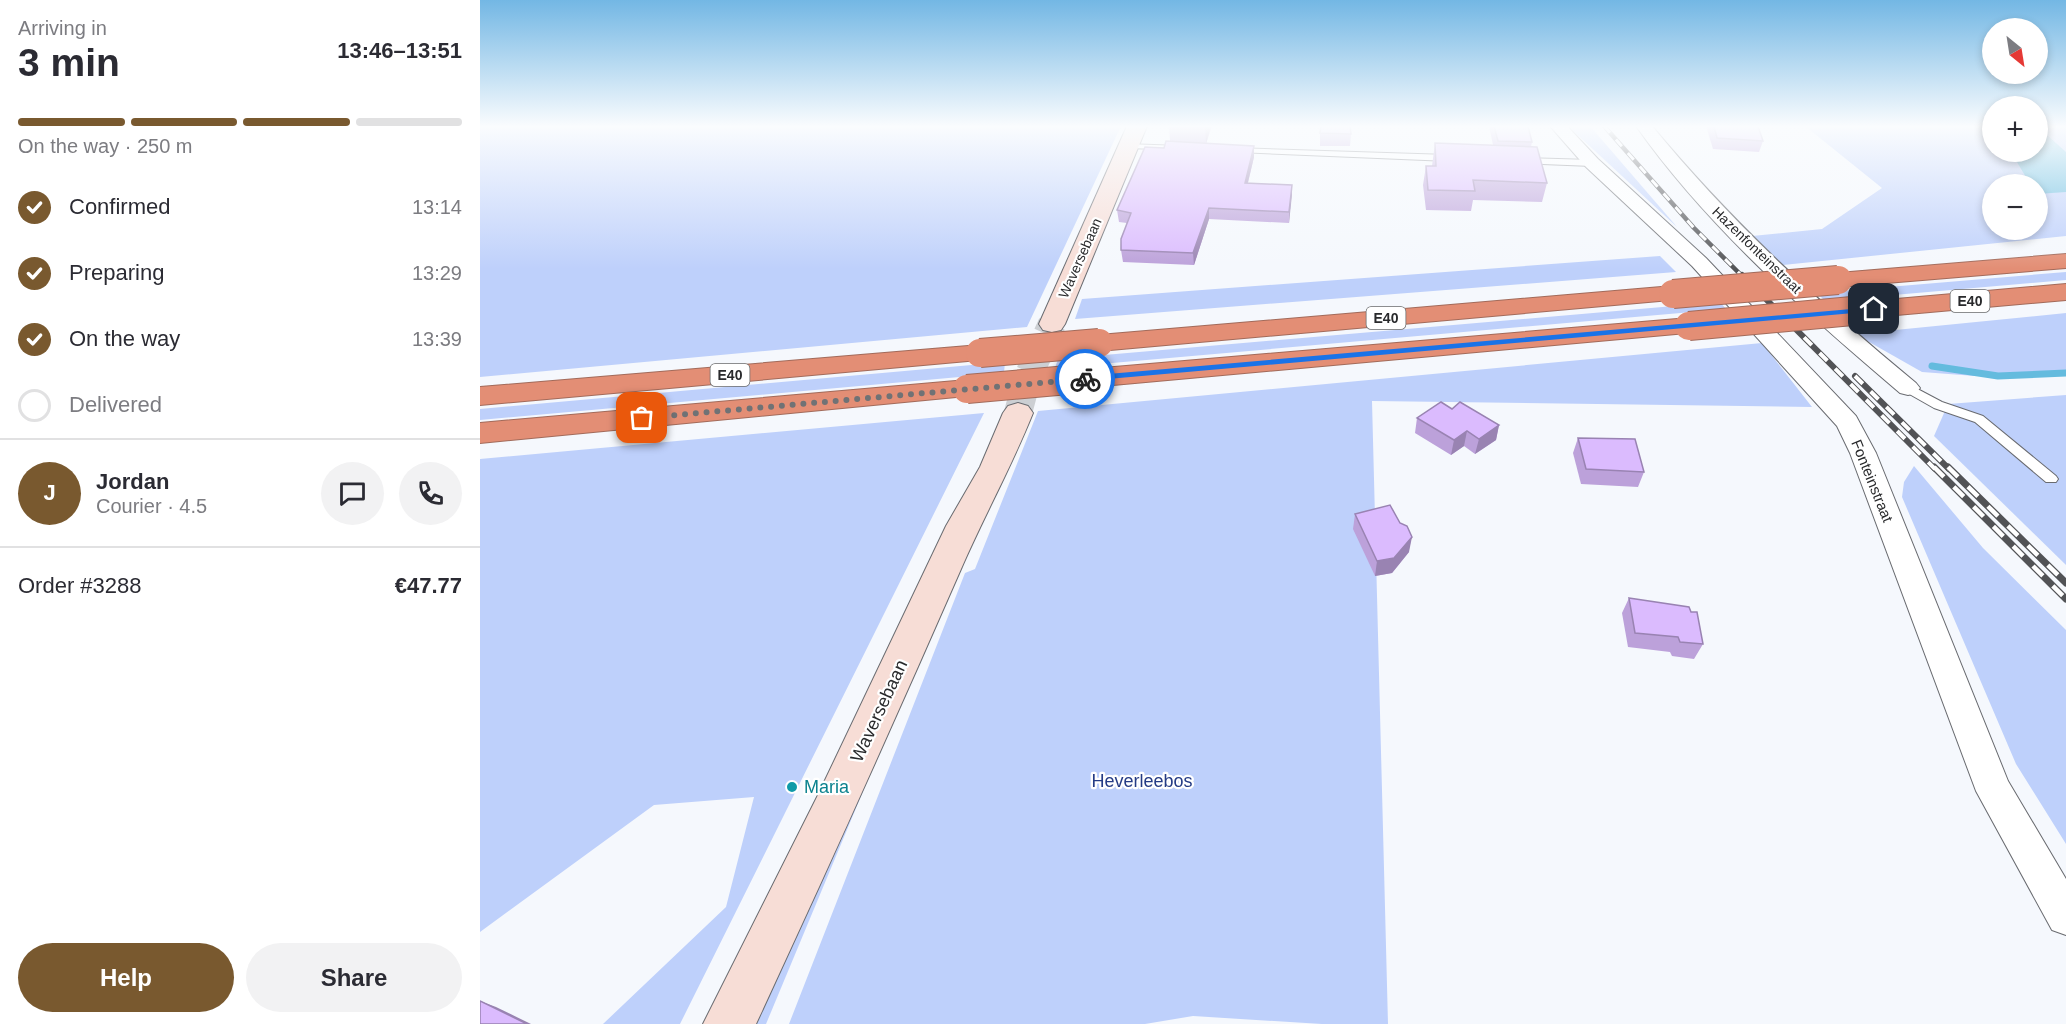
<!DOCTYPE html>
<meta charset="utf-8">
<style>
:root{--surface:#fff;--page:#f2f2f3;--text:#2b2b33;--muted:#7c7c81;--line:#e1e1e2;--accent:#79592f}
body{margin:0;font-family:Arial,sans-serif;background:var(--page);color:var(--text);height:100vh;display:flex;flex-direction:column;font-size:22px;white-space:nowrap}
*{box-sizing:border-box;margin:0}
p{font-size:20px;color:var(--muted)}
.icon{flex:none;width:33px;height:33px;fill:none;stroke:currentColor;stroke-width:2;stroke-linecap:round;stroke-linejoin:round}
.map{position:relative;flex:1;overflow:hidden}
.details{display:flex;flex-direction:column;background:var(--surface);width:480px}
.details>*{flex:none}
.needle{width:39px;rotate:150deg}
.controls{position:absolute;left:1502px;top:18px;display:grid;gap:12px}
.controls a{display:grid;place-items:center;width:66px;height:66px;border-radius:50%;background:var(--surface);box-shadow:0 3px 9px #0003;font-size:30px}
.pin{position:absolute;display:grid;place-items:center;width:51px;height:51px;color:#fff;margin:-26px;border-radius:12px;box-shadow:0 3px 9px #0006}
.courier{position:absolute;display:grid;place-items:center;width:60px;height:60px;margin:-30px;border:4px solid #1a73e8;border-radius:50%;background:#fff;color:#222;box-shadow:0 2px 8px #0007}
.overview em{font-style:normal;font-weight:700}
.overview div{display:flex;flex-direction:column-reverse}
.overview{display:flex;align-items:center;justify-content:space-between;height:102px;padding:0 18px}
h1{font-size:39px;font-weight:700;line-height:45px}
.bar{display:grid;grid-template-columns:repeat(4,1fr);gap:9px 6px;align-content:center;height:72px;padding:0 18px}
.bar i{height:8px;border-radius:4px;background:var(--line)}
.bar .on{background:var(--accent)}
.bar p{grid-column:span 4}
.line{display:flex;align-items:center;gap:15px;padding:0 18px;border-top:2px solid var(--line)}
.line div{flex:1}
.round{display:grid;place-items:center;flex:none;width:63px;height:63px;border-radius:32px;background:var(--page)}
ol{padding:0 18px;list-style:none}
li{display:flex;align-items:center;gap:18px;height:66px}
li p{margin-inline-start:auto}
li .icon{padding:6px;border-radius:50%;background:var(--accent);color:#fff;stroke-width:4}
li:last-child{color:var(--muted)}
li i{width:33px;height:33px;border:3px solid var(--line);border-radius:50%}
.cta{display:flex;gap:12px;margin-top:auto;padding:12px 18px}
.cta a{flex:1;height:69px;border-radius:36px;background:var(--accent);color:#fff;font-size:24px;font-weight:700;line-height:69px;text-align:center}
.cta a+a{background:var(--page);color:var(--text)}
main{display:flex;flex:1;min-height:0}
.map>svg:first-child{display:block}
.green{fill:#bed0fb;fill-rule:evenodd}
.water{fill:#64bbde}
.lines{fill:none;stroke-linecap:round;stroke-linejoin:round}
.stream{stroke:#64bbde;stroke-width:7}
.secondary-tunnel{stroke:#cccfd3;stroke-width:28;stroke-dasharray:28 14;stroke-linecap:butt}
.lane-casing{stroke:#696b70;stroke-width:2}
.street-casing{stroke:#696b70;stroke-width:2}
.secondary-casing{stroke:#696b70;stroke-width:2}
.highway-casing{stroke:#a26b5b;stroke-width:2}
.lane{fill:#fff;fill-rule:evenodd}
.street{fill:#fff;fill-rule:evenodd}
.secondary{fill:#f7ddd6;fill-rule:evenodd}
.highway{fill:#e38e75;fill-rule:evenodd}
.rail-far2-casing{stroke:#525356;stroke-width:4.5}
.rail-far1-casing{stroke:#525356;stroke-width:6}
.rail-casing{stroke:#525356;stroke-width:7}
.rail-far2{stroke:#fff;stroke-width:3;stroke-dasharray:9;stroke-linecap:butt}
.rail-far1{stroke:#fff;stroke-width:4;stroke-dasharray:11;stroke-linecap:butt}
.rail{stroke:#fff;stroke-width:4.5;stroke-dasharray:14;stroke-linecap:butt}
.highway-bridge-casing{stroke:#a26b5b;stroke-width:30;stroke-linecap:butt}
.highway-bridge{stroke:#e38e75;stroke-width:28}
.wall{fill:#bca1da}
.shaded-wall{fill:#9983b2}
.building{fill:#dbbbfe;stroke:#9983b2;stroke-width:1.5}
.route{fill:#1a73e8}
.done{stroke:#707275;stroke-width:6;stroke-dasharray:0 10.8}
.culture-dot{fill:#0f9aa8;stroke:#fff;stroke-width:2}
.labels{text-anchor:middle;stroke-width:4.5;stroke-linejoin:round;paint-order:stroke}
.far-street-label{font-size:14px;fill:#292a2c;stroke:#fff}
.shield{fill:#fff;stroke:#696a6b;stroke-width:1.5}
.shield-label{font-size:14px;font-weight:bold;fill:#292a2c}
.street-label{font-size:15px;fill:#292a2c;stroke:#fff}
.near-street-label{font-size:18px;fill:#292a2c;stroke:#fff}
.near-park-label{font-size:18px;fill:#243b85;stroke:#fff}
.near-culture-label{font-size:18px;fill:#0d838f;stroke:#fff;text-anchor:start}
</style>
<main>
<section class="details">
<div class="overview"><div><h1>3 min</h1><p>Arriving in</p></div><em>13:46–13:51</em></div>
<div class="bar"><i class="on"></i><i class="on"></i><i class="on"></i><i></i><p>On the way · 250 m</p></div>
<ol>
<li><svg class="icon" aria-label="check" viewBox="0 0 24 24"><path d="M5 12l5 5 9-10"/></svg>Confirmed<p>13:14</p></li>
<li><svg class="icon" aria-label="check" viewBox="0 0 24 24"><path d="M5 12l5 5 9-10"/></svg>Preparing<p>13:29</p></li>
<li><svg class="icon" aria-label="check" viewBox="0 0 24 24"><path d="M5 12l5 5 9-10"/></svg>On the way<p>13:39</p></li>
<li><i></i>Delivered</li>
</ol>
<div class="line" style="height:108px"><b class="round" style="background:var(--accent);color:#fff">J</b><div><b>Jordan</b><p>Courier · 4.5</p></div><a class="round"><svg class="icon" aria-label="chat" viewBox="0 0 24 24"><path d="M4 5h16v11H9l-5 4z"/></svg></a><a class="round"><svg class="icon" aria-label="phone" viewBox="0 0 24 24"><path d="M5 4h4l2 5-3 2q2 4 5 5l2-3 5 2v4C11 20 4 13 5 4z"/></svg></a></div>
<div class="line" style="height:78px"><div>Order #3288</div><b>€47.77</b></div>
<div class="cta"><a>Help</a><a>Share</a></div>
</section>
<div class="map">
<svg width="1586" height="1024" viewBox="0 0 1586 1024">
<rect width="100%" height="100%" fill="#f5f8fd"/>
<g class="green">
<polygon points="0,126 641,126 547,327 0,377"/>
<polygon points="1088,126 1110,126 1197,227"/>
<path d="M 1325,126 L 1512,126 L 1512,152 L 1534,152 L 1586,186 L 1586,236 L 1303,265 L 1272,236 L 1342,229 L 1402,188 ZM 1512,184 L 1557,184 L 1557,230 L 1512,230 Z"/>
<polygon points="1557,126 1586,126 1586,153 1566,141"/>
<polygon points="1180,256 1196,272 595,319 602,299"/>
<polygon points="1586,272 1586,280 1345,301 1337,293"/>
<polygon points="1240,302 1246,309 575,368 578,359"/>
<polygon points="1586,313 1586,374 1495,376 1442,372 1375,334"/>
<polygon points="1282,343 1332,407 892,401 908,1024 842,1024 713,1016 665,1024 309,1024 485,573 495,569 558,411"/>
<polygon points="525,362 524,373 0,420 0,409"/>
<polygon points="1586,395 1586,565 1454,436 1468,404"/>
<polygon points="504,413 200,1024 123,1024 246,907 274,797 174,805 0,932 0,459"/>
<polygon points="1434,466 1503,548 1586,630 1586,844 1536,764 1422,497 1424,482"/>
<polygon points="399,753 286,1024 264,1024"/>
</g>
<polygon class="water" points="1557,126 1586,152 1586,192 1557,194 1557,184 1550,184 1531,152 1557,152"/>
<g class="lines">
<polyline class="stream" points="1452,366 1518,376 1586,373"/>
<polyline class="secondary-tunnel" points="538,413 547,379 572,324"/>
<g class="lane-casing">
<g id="lane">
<polygon points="646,144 702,146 706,148 702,150 649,148 645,146"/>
<polygon points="754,148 969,155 973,158 969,161 757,152 754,152"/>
<polygon points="1042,158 1112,160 1116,163 1112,166 1039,163 1038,161"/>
<polygon points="1428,384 1462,402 1503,416 1576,476 1578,479 1576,482 1566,482 1495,422 1454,408 1424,391 1422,388"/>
</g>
</g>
<g class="street-casing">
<g id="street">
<polygon points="1070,126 1087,126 1118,159 1226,258 1376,416 1396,453 1528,781 1586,879 1586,935 1572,930 1496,791 1370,453 1357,426 1212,266 1106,167"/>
<path d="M 1156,126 L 1172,126 C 1251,222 1341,305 1436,383 L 1440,388 L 1436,393 L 1428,395 L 1420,393 C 1326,313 1228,228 1156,126 Z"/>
</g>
</g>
<g class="secondary-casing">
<g id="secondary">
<polygon points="647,126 667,126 585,324 581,330 572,332 563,330 559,324"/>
<path d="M 538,403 L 548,406 L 553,413 C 531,468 504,516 481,569 C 414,722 346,873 276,1024 L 223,1024 L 337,797 L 466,526 L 500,467 L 523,413 L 528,406 Z"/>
</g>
</g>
<g class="highway-casing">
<g id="highway">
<polygon points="1586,254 1586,268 1358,287 1349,285 1346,280 1349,275 1358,273"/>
<polygon points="1586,284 1586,300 1394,317 1385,314 1381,309 1385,304 1394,301"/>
<polygon points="1193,286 1202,289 1206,294 1202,299 619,351 609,349 605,343 609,337 619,335"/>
<polygon points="1209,318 1218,320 1222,326 1218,332 611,387 601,384 597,378 601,372 611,369"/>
<polygon points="500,345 510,347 514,353 510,359 0,405 0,387"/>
<polygon points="487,380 497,383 501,389 497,395 0,443 0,423"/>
</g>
</g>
<use href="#lane" class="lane"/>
<use href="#street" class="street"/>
<use href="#secondary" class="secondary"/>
<use href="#highway" class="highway"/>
<g class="rail-far2-casing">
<polyline id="rail-far2" points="1124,126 1214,228 1263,277"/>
</g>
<g class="rail-far1-casing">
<g id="rail-far1">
<polyline points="1262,275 1455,469"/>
<polyline points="1375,376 1469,469"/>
</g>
</g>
<g class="rail-casing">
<g id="rail">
<polyline points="1454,467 1586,599"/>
<polyline points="1468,467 1586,583"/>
</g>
</g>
<use href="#rail-far2" class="rail-far2"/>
<use href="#rail-far1" class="rail-far1"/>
<use href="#rail" class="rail"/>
<g class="highway-bridge-casing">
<g id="highway-bridge">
<polyline points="1193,294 1358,280"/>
<polyline points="1209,326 1394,309"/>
<polyline points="500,353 619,343"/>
<polyline points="487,389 611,378"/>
</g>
</g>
<use href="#highway-bridge" class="highway-bridge"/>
</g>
<g class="wall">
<polygon points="689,126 732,126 726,144 774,146 774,157 768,183 812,185 809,223 729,219 714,265 643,262 641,250 647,223 639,222 637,210 690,141"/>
<polygon points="1009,126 1048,126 1052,142 1051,147 1067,183 1062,202 993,200 991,211 946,210 943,185 946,166 952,166 955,143 1013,145"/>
<polygon points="1226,126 1278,126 1283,141 1279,152 1233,149"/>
<polygon points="840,133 871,134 870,146 840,146"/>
<polygon points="972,409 1019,425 1016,440 995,454 984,446 971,455 935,433 937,418"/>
<polygon points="1098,438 1164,472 1158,487 1101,484 1093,453"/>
<polygon points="875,514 929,552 912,573 895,576 873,529"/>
<polygon points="1149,598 1223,644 1214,659 1192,656 1190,652 1148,647 1142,613"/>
</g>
<g class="shaded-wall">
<polygon points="725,126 731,126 726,144"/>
<polygon points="774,146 774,157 765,194 765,183"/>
<polygon points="812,185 812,195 809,223 809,212"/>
<polygon points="729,208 729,219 714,265 713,253"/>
<polygon points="1019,425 1016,440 995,454 999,439"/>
<polygon points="987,431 984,446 971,455 974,440"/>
<polygon points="932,537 929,552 912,573 895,576 897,561"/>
<polygon points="0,1001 16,1007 51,1024 47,1024"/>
</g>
<g class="building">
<polygon points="841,126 870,126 871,134 840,133"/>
<polygon points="1014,126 1048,126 1052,142 1018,141"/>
<polygon points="1234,126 1278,126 1283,141 1237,138"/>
<polygon points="686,141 774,146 765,183 812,185 809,212 729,208 713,253 641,250 641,239 651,213 637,210 665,147 684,148"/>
<polygon points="955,143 1057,147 1067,183 993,180 995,191 948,190 946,166 956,166"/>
<polygon points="961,402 972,409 980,402 1019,425 999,439 987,431 974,440 937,418"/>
<polygon points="1098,438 1155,439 1164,472 1106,469"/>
<polygon points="910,505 920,523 927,526 932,537 914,558 897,561 875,514"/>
<polygon points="1149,598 1209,607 1211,612 1217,612 1223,644 1200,642 1198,637 1155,633"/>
<polygon points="0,1001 47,1024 0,1024"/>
</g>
<linearGradient id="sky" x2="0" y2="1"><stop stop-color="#73b7e4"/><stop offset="0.47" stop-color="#fafcfe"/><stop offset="1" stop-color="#fafcfe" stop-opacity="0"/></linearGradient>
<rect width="1586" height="269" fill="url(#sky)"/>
<polygon class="route" points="1394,307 1396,311 605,381 600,379 605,376"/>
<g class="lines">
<polyline class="done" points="162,418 605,379"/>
</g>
<circle class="culture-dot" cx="312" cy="787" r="6"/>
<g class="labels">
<g class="far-street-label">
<text transform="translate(1277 250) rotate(44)" y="5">Hazenfonteinstraat</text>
<text transform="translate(600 258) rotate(-66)" y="5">Waversebaan</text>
</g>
<g class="shield">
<rect x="1470.5" y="290" width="39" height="22" rx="4.5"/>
<rect x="886.5" y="307" width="39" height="22" rx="4.5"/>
<rect x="230.5" y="364" width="39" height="22" rx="4.5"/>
</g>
<g class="shield-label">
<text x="1490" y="306">E40</text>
<text x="906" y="323">E40</text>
<text x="250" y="380">E40</text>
</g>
<g class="street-label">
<text transform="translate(1392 481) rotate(68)" y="5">Fonteinstraat</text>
</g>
<g class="near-street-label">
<text transform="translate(399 711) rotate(-65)" y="6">Waversebaan</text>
</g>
<g class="near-park-label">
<text x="662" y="787">Heverleebos</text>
</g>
<g class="near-culture-label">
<text x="324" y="793">Maria</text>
</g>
</g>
</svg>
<div class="controls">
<a><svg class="needle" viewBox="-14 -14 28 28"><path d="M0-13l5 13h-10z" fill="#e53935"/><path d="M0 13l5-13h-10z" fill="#7c7c81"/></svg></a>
<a>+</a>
<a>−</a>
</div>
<div class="pin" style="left:162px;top:418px;background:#ea580c"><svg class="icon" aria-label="bag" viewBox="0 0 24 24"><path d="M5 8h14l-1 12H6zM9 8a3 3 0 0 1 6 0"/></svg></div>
<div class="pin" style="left:1394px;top:309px;background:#1f2937"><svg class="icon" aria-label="home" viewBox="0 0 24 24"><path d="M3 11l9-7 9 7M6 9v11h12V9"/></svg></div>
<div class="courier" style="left:605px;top:379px"><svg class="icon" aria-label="bike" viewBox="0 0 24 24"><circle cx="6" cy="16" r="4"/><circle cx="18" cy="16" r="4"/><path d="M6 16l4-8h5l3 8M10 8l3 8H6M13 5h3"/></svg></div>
</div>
</main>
